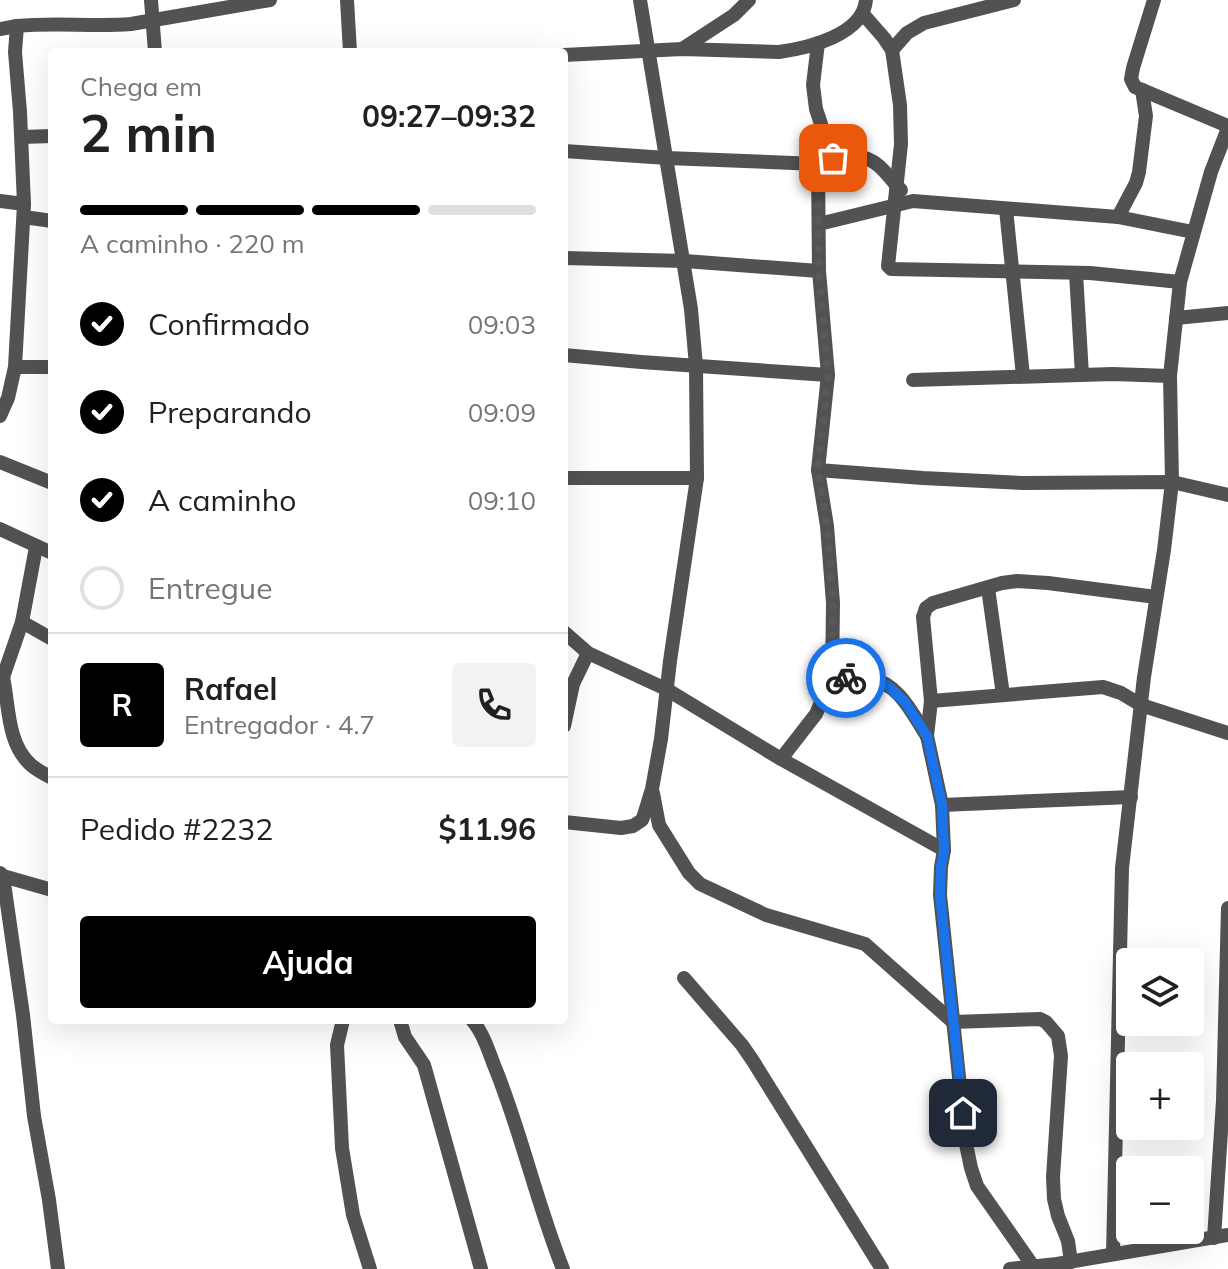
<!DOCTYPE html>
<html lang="pt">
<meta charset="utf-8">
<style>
:root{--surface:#fff;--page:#f2f2f2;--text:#202124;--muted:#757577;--line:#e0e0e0;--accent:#000}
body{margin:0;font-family:Mulish,sans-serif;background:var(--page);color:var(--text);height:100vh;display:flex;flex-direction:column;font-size:30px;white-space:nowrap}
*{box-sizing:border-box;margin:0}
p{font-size:26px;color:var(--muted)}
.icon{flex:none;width:44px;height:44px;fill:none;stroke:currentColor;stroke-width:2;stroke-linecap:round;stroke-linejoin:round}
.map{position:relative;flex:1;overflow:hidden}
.sheet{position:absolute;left:48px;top:48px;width:520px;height:976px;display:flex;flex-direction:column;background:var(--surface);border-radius:8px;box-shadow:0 8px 32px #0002}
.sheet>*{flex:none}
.fabs{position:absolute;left:1116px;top:948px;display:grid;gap:16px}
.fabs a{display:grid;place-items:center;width:88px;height:88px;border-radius:8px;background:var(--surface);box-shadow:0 8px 32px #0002;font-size:40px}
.pin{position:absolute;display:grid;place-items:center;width:68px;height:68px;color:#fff;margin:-34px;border-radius:16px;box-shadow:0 4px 12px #0006}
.courier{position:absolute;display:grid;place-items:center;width:80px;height:80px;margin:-40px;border:6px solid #1a73e8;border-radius:50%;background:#fff;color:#222;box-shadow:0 2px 10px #0007}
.summary em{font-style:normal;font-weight:700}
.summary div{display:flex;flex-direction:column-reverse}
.summary{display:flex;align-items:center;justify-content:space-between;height:136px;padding:0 32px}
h1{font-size:52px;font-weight:700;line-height:60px}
.bar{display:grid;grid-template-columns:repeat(4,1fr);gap:12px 8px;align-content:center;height:96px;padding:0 32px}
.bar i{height:10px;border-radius:6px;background:var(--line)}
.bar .selected{background:var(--accent)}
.bar p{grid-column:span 4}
.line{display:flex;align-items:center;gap:20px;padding:0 32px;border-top:2px solid var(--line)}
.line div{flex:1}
.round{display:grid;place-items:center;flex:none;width:84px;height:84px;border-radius:8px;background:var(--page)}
ol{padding:0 32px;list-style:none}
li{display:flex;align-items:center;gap:24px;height:88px}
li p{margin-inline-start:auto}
li .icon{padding:8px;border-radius:50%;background:var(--accent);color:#fff;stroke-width:4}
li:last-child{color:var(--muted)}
li i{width:44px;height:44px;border:4px solid var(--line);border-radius:50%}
.cta{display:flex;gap:16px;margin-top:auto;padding:16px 32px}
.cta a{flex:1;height:92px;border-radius:8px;background:var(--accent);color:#fff;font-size:32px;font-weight:700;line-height:92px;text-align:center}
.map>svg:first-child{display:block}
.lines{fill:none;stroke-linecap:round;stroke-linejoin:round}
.street{stroke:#525252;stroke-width:14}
.done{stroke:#595959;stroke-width:8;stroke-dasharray:0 14.4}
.route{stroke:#1a73e8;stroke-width:10}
</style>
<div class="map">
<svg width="1228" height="1269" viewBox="0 0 1228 1269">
<rect width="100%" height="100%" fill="#fff"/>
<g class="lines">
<g class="street">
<polyline points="151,0 155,52"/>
<polyline points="347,0 350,52"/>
<polyline points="1154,0 1133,68 1131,79 1135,87 1228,126"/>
<polyline points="863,14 884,38 892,50 900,105 901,144 888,266 891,269 1090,273 1180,282"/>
<polyline points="0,29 17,26"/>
<polyline points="682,49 734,15 749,0"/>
<polyline points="892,50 907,33 924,23 1014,0"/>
<path d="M 564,55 L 682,49 L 779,52 C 808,48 863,35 866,0"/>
<polyline points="22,137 52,136"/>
<path d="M 564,151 L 667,158 L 818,164 C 838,156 861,150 879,166 C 887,173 893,182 901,190"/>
<polyline points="0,201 24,204"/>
<polyline points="1006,209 1023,376"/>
<polyline points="24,217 52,221"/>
<polyline points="1118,217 1136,183 1139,172 1146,116 1142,90"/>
<polyline points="819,224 913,201 1118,217 1193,232"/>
<polyline points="564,258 685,261 819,271"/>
<polyline points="1076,273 1082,375"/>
<polyline points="1176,318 1228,313"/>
<polyline points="564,355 641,362 828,375"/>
<polyline points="15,367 52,367"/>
<polyline points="913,380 1113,374 1170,376"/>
<path d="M 0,416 L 8,398 L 15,367 L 24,204 L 20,112 L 15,52 L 17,26 C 55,22 93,27 131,24 L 270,0"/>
<polyline points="0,462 52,483"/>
<polyline points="818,470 923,478 1023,483 1172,482 1228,495"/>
<polyline points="564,478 697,478"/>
<polyline points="0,529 52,553"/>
<polyline points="988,588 1003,695"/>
<polyline points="22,622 52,639"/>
<polyline points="564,632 588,653 666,689 781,759 944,850"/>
<path d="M 3,677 C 9,705 7,743 30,764 C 36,770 45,774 52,778"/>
<path d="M 832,677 C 845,678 858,677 871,679 C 899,683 913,715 927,736"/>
<polyline points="0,686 22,622 36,547"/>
<polyline points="931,701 1103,687 1121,693 1141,705 1228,733"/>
<polyline points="564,726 573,684 588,653"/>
<polyline points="781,759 816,714 832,677 833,603 827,526 818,470 828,375 819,271 818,164 821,124 816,109 813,85 818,43"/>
<polyline points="653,793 659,825 689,873 700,884 766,915 865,944 953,1022 1040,1019 1046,1022 1058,1036 1061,1056 1053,1177 1054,1199 1058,1216 1068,1241 1071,1262"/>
<polyline points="942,805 1131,797"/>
<polyline points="564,822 621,828 633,826 642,820 644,815 652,789 661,739 670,661 697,478 696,366 691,309 640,0"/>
<polyline points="0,873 3,876 52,890"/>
<polyline points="3,876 23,1015 34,1116 49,1200 58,1269"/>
<polyline points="684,978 742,1045 753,1061 882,1269"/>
<polyline points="343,1020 337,1045 342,1148 353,1215 370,1269"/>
<polyline points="400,1020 405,1037 424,1065 481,1269"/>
<path d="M 472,1020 C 484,1034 489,1053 496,1070 C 522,1135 537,1204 563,1269"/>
<polyline points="1214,1238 1223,1101 1228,908"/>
<polyline points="1113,1254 1122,868 1144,677 1164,550 1172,482 1170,376 1180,282 1211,172 1228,128"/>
<polyline points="1033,1266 977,1186 971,1168 966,1144 940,895 941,867 944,850 942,805 927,736 931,701 923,617 926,608 933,603 1002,583 1017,581 1048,583 1156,597"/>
<polyline points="1010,1269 1057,1264 1228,1235"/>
</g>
</g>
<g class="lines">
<polyline class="done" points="833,158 818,164 819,271 828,375 818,470 827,526 833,603 832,677 846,678"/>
<polyline class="route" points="846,678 873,679 887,685 905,702 927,736 942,805 944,850 941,867 940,895 963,1113"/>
</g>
</svg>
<div class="fabs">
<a><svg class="icon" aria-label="layers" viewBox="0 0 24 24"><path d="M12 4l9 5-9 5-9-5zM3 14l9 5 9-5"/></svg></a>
<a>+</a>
<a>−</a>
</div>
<div class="pin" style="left:833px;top:158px;background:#ea580c"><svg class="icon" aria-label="bag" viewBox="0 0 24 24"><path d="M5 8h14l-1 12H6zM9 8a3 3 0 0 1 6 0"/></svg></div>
<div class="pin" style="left:963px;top:1113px;background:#1f2937"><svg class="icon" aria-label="home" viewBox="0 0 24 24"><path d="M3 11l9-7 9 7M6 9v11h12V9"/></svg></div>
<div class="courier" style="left:846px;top:678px"><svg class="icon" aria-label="bike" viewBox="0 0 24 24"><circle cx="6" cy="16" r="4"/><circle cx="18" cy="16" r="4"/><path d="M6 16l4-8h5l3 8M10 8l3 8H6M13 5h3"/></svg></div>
<section class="sheet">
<div class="summary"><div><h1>2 min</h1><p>Chega em</p></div><em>09:27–09:32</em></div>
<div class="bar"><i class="selected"></i><i class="selected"></i><i class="selected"></i><i></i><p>A caminho · 220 m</p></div>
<ol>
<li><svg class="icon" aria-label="check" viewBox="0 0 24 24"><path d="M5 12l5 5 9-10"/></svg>Confirmado<p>09:03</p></li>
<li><svg class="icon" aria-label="check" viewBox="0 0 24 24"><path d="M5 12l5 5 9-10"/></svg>Preparando<p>09:09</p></li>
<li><svg class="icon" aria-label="check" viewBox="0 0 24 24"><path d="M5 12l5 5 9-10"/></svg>A caminho<p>09:10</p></li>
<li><i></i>Entregue</li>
</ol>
<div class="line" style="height:144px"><b class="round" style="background:var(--accent);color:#fff">R</b><div><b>Rafael</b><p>Entregador · 4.7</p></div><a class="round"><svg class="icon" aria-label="phone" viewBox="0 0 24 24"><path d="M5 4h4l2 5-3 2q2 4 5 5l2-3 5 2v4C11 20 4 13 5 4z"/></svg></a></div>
<div class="line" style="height:104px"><div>Pedido #2232</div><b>$11.96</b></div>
<div class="cta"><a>Ajuda</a></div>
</section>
</div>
